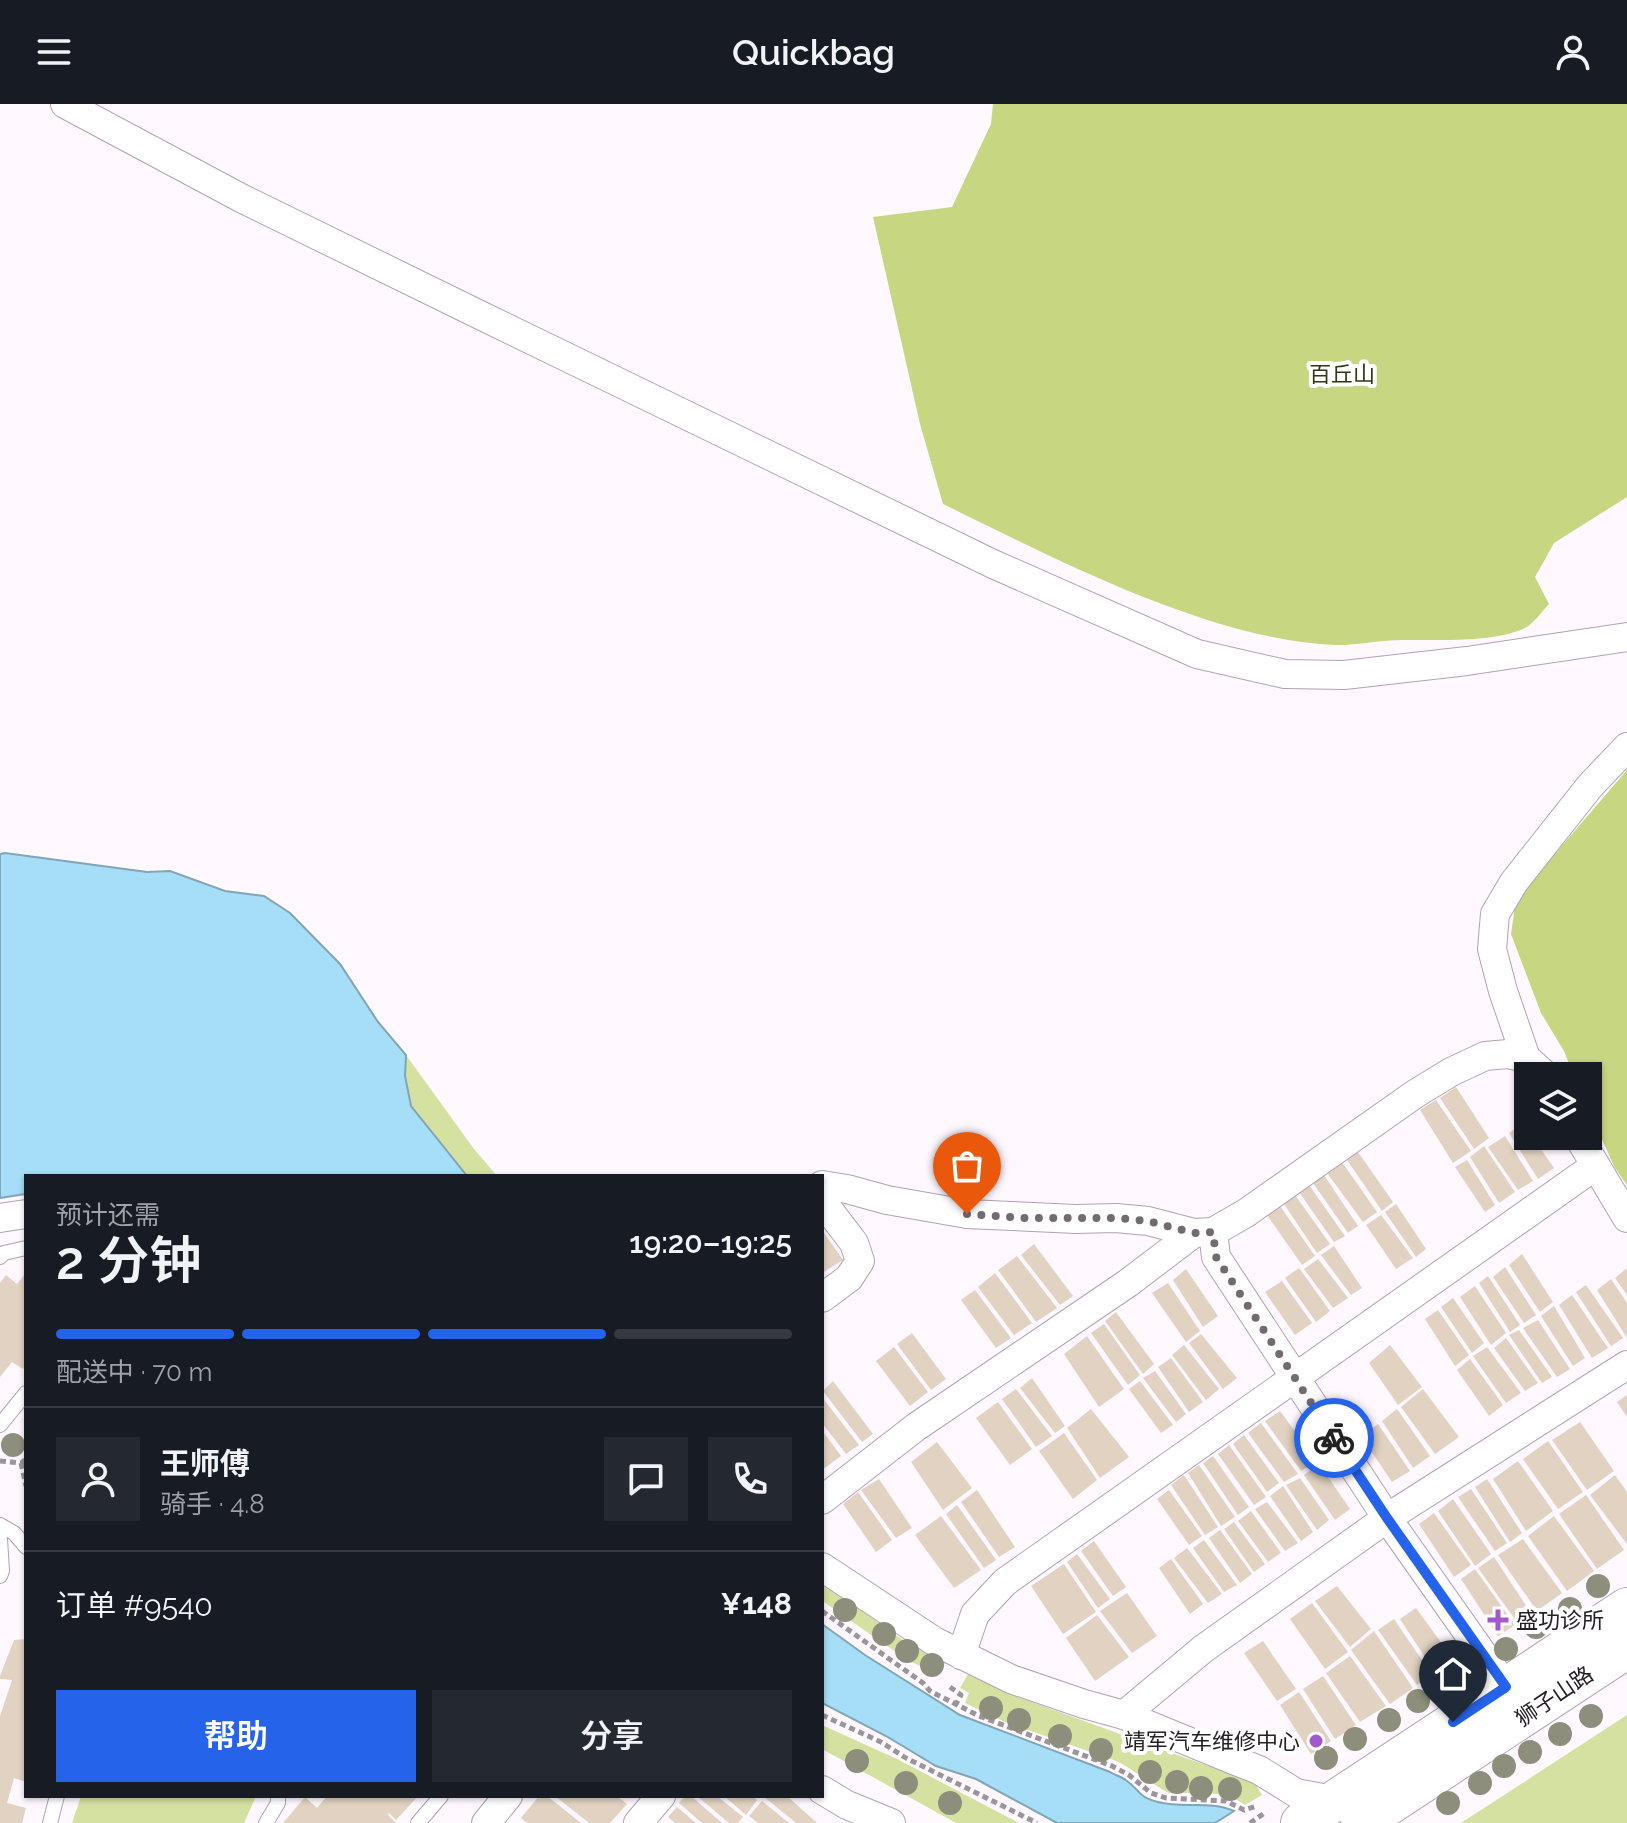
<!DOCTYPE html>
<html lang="zh">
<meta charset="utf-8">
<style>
:root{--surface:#171b24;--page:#242831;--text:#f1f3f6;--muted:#9ea1a6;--line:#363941;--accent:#2563eb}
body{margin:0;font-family:Raleway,"Noto Sans SC",sans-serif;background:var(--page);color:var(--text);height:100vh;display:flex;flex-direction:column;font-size:30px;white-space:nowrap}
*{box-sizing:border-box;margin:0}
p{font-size:26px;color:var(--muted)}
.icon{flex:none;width:44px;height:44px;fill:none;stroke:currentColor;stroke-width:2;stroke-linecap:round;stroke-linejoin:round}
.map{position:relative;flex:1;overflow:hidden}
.drawer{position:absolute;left:24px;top:1070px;width:800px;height:624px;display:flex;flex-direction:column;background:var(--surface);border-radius:0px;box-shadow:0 2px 6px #0004}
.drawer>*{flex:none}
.controls{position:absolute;left:1514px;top:958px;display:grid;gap:16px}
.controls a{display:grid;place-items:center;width:88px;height:88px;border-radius:0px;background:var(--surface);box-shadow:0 2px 6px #0004;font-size:40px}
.pin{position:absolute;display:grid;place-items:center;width:68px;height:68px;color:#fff;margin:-82px -34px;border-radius:50% 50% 50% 0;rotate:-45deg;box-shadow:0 0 8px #0007}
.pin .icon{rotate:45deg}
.courier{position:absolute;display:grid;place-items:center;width:80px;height:80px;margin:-40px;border:6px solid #2563eb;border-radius:50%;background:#fff;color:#222;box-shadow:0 2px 10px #0007}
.summary em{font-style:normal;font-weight:600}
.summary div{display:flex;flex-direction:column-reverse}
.summary{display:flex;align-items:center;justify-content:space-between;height:136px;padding:0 32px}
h1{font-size:52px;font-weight:600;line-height:60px}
.bar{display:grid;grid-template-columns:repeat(4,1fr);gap:12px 8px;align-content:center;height:96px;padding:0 32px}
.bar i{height:10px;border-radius:6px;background:var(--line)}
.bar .selected{background:var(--accent)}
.bar p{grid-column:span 4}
.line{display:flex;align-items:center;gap:20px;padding:0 32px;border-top:2px solid var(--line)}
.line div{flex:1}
.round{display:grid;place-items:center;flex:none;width:84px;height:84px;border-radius:0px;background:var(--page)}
.primary-button{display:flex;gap:16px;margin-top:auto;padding:16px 32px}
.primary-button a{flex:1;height:92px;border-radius:0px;background:var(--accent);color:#fff;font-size:32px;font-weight:600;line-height:92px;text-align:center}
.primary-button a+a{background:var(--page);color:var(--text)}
header{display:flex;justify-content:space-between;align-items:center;height:104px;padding:0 32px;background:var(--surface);font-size:36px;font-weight:600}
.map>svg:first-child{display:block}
.green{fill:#d5e1a1}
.forest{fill:#c7d681}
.water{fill:#a6def7;stroke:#80a5b8;stroke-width:2}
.building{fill:#e1d2c1}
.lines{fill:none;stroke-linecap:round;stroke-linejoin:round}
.lane-casing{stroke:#b1a1b1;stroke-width:16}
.street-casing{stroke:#b1a1b1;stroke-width:30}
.secondary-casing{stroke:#b1a1b1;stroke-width:42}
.path{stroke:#9b949b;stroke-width:5;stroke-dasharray:6 4;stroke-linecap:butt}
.lane{stroke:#fff;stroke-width:14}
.street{stroke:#fff;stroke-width:28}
.secondary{stroke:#fff;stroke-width:40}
.tree{fill:#8e8e7d}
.done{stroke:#726c72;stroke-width:8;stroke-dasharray:0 14.4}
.route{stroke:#2563eb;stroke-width:10}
.poi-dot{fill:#a259cc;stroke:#fff;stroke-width:3}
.labels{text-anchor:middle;stroke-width:8;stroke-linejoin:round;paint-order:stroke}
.park-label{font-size:22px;fill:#323713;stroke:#fff}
.poi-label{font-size:22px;fill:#262026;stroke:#fff;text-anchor:start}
.street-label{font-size:22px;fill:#262026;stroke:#fff}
</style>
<header><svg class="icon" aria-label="menu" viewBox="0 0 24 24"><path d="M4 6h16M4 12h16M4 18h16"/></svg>Quickbag<svg class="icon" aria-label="person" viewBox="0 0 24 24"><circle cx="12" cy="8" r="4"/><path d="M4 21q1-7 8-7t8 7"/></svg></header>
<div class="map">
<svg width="1627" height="1719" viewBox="0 0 1627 1719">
<rect width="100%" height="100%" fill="#fff8ff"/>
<g class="green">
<polygon points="406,951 474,1045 497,1072 467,1072 411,1002 405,972"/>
<polygon points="822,1478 904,1537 945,1559 939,1570 909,1557 828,1501 822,1496"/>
<polygon points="968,1570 1018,1593 1255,1679 1262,1691 1245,1701 1233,1693 1210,1689 1168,1689 1119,1658 1005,1618 965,1599 969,1589 960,1584"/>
<polygon points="1627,1611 1627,1719 1461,1719"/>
<polygon points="822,1621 897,1655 1019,1719 956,1719 822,1645"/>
<polygon points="81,1692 256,1692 244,1719 72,1719"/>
</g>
<g class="forest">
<path d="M 993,0 L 1627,0 L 1627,393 L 1554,439 L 1535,473 L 1549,500 C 1542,507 1533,521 1523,525 C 1493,538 1441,536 1409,536 C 1385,535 1360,541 1336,541 C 1209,536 1056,455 943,400 L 920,320 L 873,113 L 952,103 L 991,20 Z"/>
<polygon points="1627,666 1627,1081 1615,1064 1588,1005 1588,972 1574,972 1564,947 1541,909 1511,830 1515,802 1536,772"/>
</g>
<g class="water">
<polygon points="5,749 147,768 170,767 225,787 264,792 290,809 340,860 378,918 406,951 405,972 411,1002 467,1072 26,1072 26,1090 0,1094 0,750"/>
<path d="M 822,1520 L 865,1551 L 960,1611 L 1110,1668 C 1115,1671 1122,1673 1127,1677 C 1141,1687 1138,1693 1158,1698 C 1183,1705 1210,1696 1234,1707 L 1215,1719 L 1057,1719 L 976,1675 L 936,1662 L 886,1632 L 822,1599 Z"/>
</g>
<g class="building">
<polygon points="1456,983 1489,1034 1474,1045 1440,994"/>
<polygon points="1436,996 1471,1047 1453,1059 1420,1006"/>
<polygon points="1523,1019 1528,1026 1528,1032 1532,1032 1554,1064 1538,1075 1509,1029"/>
<polygon points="1505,1032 1533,1077 1518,1086 1488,1043"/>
<polygon points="1484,1042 1515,1088 1499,1099 1470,1053"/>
<polygon points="1358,1048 1393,1098 1382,1107 1347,1056"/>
<polygon points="1467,1056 1495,1101 1485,1108 1455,1063"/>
<polygon points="1342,1058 1377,1108 1363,1118 1327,1069"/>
<polygon points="1324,1071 1358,1122 1348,1129 1313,1079"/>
<polygon points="1309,1081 1345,1132 1334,1138 1299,1088"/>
<polygon points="1295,1091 1330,1140 1317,1149 1284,1100"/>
<polygon points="1396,1100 1426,1145 1416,1153 1385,1108"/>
<polygon points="1280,1102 1315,1152 1302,1161 1267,1111"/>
<polygon points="1381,1111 1413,1154 1396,1165 1366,1121"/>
<polygon points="822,1126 843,1156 822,1169"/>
<polygon points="1034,1140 1073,1192 1060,1201 1021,1151"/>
<polygon points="1334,1142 1362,1184 1351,1191 1321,1151"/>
<polygon points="1522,1150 1553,1198 1540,1208 1509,1161"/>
<polygon points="1017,1152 1057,1204 1036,1218 998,1166"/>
<polygon points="1318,1155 1348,1194 1333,1204 1304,1165"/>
<polygon points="1505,1163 1536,1211 1524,1219 1493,1173"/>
<polygon points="1299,1164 1330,1207 1316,1218 1285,1174"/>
<polygon points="1627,1164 1627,1191 1615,1174"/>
<polygon points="1186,1165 1218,1212 1203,1223 1173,1176"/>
<polygon points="26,1169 26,1261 23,1265 12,1258 0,1273 0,1179 6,1171 17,1180"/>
<polygon points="995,1169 1032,1219 1014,1231 978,1183"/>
<polygon points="1488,1172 1520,1221 1510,1228 1479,1179"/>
<polygon points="1611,1175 1627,1199 1627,1234 1597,1186"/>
<polygon points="1282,1177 1312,1219 1295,1231 1265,1188"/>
<polygon points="1168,1179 1200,1227 1186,1238 1152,1189"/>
<polygon points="1586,1181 1623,1234 1611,1242 1576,1188"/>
<polygon points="1475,1182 1506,1229 1491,1241 1460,1193"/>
<polygon points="975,1186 1011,1234 996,1244 961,1196"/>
<polygon points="1572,1191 1608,1244 1592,1254 1559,1201"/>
<polygon points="1453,1194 1484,1239 1472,1249 1441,1203"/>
<polygon points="1554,1202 1585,1254 1573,1262 1541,1212"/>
<polygon points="1438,1206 1469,1251 1455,1262 1425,1215"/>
<polygon points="1116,1208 1154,1260 1143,1270 1105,1217"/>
<polygon points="1538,1216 1570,1265 1557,1273 1523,1224"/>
<polygon points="1104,1220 1140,1271 1128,1281 1091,1229"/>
<polygon points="1519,1226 1552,1273 1542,1279 1509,1231"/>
<polygon points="912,1229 946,1275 931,1286 897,1240"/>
<polygon points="1201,1230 1237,1274 1223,1285 1189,1239"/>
<polygon points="1087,1232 1124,1285 1099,1303 1064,1250"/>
<polygon points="1506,1234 1538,1279 1525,1287 1494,1244"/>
<polygon points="1184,1241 1219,1285 1206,1296 1172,1251"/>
<polygon points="1390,1241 1422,1283 1398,1301 1369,1259"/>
<polygon points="894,1243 928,1288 910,1302 876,1257"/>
<polygon points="1487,1243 1521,1289 1506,1299 1473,1252"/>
<polygon points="1171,1254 1203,1298 1189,1308 1158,1263"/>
<polygon points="1470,1255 1503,1301 1489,1312 1457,1266"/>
<polygon points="1155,1267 1186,1310 1176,1318 1143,1274"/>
<polygon points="1032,1274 1065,1322 1055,1329 1020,1284"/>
<polygon points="833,1277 873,1330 862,1338 823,1287"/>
<polygon points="1140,1277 1173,1321 1161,1329 1129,1285"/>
<polygon points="1016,1285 1052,1332 1036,1343 1002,1295"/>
<polygon points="1423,1285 1459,1333 1435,1350 1401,1303"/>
<polygon points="1627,1291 1627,1313 1617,1298"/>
<polygon points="822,1293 859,1341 846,1350 822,1319"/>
<polygon points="998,1298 1032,1345 1010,1361 976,1314"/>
<polygon points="1091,1305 1129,1353 1100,1374 1067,1324"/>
<polygon points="1397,1305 1430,1352 1413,1364 1382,1317"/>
<polygon points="1280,1307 1317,1357 1301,1367 1265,1317"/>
<polygon points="1580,1318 1614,1367 1587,1386 1552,1336"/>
<polygon points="1261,1319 1298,1370 1284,1378 1248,1329"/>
<polygon points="1378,1320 1410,1367 1392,1378 1361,1332"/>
<polygon points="822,1326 841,1352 822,1366"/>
<polygon points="1064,1329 1097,1376 1073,1395 1039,1347"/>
<polygon points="1244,1331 1279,1379 1267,1388 1233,1340"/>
<polygon points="1548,1337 1583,1388 1558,1405 1523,1355"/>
<polygon points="937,1338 972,1384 943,1406 911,1358"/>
<polygon points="1229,1341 1266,1393 1254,1401 1218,1350"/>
<polygon points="1213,1352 1249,1403 1238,1411 1203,1359"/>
<polygon points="1518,1357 1553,1407 1526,1427 1493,1375"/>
<polygon points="1319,1360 1350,1405 1335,1416 1304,1371"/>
<polygon points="1199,1361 1235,1413 1221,1422 1188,1369"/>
<polygon points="1184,1371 1218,1423 1205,1431 1171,1381"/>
<polygon points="1615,1371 1627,1388 1627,1440 1590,1391"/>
<polygon points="1300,1374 1329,1416 1317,1426 1286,1381"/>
<polygon points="879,1375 912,1424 896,1434 861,1386"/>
<polygon points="1487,1375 1522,1429 1510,1438 1475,1383"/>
<polygon points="1283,1382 1313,1428 1301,1437 1270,1392"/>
<polygon points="1471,1385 1507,1439 1495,1447 1458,1393"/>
<polygon points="977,1386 1015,1443 999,1453 961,1398"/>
<polygon points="1169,1386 1202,1432 1189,1441 1157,1395"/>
<polygon points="858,1388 892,1436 876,1448 843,1400"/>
<polygon points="1586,1391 1624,1446 1597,1465 1559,1410"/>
<polygon points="1453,1395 1491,1450 1475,1462 1438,1407"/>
<polygon points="1267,1398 1298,1439 1285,1447 1255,1405"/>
<polygon points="957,1401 996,1456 984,1464 946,1410"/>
<polygon points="1251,1407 1281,1449 1268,1458 1238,1417"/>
<polygon points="1434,1409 1471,1461 1454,1473 1419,1420"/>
<polygon points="941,1412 981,1466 954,1484 915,1431"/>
<polygon points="1554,1412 1594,1467 1567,1487 1528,1432"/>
<polygon points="1234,1418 1265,1460 1254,1468 1224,1425"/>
<polygon points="1220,1426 1252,1470 1240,1479 1209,1434"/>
<polygon points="1523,1435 1562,1489 1537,1507 1498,1451"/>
<polygon points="1204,1436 1237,1481 1224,1488 1193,1444"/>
<polygon points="1094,1437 1126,1483 1113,1492 1081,1447"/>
<polygon points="1187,1444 1222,1490 1208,1499 1174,1454"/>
<polygon points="1077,1450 1110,1495 1098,1504 1067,1458"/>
<polygon points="1494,1453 1531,1509 1517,1518 1478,1464"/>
<polygon points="1171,1455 1203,1500 1190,1510 1159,1464"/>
<polygon points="1064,1460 1096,1508 1063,1530 1031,1482"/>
<polygon points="1475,1465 1515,1521 1498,1532 1461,1475"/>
<polygon points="1337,1482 1371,1525 1350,1543 1315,1497"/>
<polygon points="1127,1489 1157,1532 1132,1549 1100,1507"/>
<polygon points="1312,1499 1348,1548 1325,1565 1290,1515"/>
<polygon points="1416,1504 1456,1559 1436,1570 1400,1515"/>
<polygon points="1097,1511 1129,1553 1095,1577 1066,1534"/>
<polygon points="1394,1515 1432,1571 1417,1581 1378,1526"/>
<polygon points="1374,1527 1413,1584 1390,1600 1351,1546"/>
<polygon points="26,1535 26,1678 14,1674 7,1699 26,1704 22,1719 0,1719 0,1612 12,1576 0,1575 0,1572 14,1536"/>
<polygon points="1263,1537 1296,1585 1277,1597 1244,1549"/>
<polygon points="1350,1552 1386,1602 1360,1618 1326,1569"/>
<polygon points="1323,1572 1356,1621 1335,1635 1303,1585"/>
<polygon points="1299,1588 1331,1637 1311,1650 1280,1601"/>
<polygon points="327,1692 418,1692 396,1716 389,1709 388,1711 396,1719 283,1719 305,1693 317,1704"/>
<polygon points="539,1692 547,1692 581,1719 527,1719 521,1714"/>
<polygon points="555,1692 617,1692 627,1700 610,1719 589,1719"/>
<polygon points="685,1692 691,1692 722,1719 702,1719 679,1699"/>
<polygon points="697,1692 717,1692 743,1713 738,1719 729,1719"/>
<polygon points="724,1692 752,1692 757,1696 746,1711"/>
<polygon points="763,1692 787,1692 817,1719 796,1719"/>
<polygon points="762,1697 789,1719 758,1719 749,1712"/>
<polygon points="677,1703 696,1719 675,1719 668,1713"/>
</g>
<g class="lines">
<g class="lane-casing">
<g id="lane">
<polyline points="0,1153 4,1149 26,1144"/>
<polyline points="0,1321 26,1289"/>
<polyline points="0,1421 14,1429 26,1443"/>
<polyline points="0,1435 2,1467 0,1472"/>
<polyline points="50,1719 57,1692"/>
<polyline points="266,1719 278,1699 278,1692"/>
<polyline points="418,1719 441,1692"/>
</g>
</g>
<g class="street-casing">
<g id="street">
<polyline points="65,0 241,94 482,212 993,460 1197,550 1285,570 1344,571 1467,557 1627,533"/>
<polyline points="1526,954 1503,887 1492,845 1495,810 1514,778 1590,682 1627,643"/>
<polyline points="1578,1032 1627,1114"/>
<polyline points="822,1081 847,1085 887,1096 967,1110 1076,1115 1116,1114 1148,1117 1194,1129 1213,1128 1246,1109 1415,990 1451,968 1485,952 1508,950 1526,954 1546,972"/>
<polyline points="822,1097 854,1139 860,1157 849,1174 822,1194"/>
<polyline points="0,1114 26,1110"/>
<polyline points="1213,1128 1216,1153 1387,1414 1506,1583"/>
<polyline points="822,1396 916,1323 1128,1179 1194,1129"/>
<polyline points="822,1463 934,1537 1011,1575 1084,1600 1124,1611 1236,1657 1259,1666 1296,1689 1333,1696"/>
<polyline points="961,1551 975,1510 1005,1478 1595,1062"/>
<polyline points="1124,1611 1203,1545 1387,1414 1627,1261"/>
<polyline points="822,1686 847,1701 891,1719"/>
<polyline points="486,1719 508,1692"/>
<polyline points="638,1719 661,1692"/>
</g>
</g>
<g class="secondary-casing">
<g id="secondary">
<polyline points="1301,1719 1627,1504"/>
<polyline points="1361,1719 1627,1544"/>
</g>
</g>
<g class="path">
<polyline points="0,1357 21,1359 26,1355"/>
<polyline points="21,1359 26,1382"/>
<polyline points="822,1507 923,1579 930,1587 979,1612 1112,1662 1129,1671 1151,1689 1166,1694 1226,1697 1244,1706 1257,1702"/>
<polyline points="950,1583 961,1591 956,1600"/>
<polyline points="822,1611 881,1638 906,1654 1037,1719"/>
<polyline points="1250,1719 1266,1708"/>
</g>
<use href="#lane" class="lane"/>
<use href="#street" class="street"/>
<use href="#secondary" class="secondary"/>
</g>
<g class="tree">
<circle cx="13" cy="1341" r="12"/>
<circle cx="1598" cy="1482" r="12"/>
<circle cx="1570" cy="1505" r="12"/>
<circle cx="845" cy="1506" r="12"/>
<circle cx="1536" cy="1523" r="12"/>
<circle cx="884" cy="1530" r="12"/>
<circle cx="1506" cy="1545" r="12"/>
<circle cx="907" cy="1547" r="12"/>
<circle cx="932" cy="1561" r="12"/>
<circle cx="1453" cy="1580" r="12"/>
<circle cx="1418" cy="1597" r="12"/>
<circle cx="991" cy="1604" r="12"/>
<circle cx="1591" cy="1612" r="12"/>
<circle cx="1019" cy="1616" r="12"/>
<circle cx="1389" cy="1616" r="12"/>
<circle cx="1560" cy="1630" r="12"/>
<circle cx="1060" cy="1632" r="12"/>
<circle cx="1355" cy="1635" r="12"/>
<circle cx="1101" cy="1646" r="12"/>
<circle cx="1530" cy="1648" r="12"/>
<circle cx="1326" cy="1654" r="12"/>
<circle cx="857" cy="1657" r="12"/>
<circle cx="1504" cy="1662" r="12"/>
<circle cx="1150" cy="1668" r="12"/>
<circle cx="1177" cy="1678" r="12"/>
<circle cx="906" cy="1679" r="12"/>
<circle cx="1480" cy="1679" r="12"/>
<circle cx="1201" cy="1684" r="12"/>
<circle cx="1230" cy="1685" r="12"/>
<circle cx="950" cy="1699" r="12"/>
<circle cx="1448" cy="1699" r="12"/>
</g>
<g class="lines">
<polyline class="done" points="967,1110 1025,1114 1116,1114 1148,1117 1194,1129 1213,1128 1216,1153 1334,1334"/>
<polyline class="route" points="1334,1334 1387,1414 1506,1583 1453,1618"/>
</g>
<g class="poi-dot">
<path d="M1494 1504h8v8h8v8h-8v8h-8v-8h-8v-8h8z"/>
<circle cx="1316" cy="1637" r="8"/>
</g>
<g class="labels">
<g class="park-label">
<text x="1342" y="278">百丘山</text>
</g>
<g class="poi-label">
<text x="1516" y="1524">盛功诊所</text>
<text x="1300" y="1645" text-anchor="end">靖军汽车维修中心</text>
</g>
<g class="street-label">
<text transform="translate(1554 1592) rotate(-34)" y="8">狮子山路</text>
</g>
</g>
</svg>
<div class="controls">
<a><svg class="icon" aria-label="layers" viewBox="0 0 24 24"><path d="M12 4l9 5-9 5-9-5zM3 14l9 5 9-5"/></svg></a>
</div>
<div class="pin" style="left:967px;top:1110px;background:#ea580c"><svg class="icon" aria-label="bag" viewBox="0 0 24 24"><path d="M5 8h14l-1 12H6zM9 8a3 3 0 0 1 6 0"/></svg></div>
<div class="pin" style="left:1453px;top:1618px;background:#1f2937"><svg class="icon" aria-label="home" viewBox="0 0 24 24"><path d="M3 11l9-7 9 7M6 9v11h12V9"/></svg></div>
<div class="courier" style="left:1334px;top:1334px"><svg class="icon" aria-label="bike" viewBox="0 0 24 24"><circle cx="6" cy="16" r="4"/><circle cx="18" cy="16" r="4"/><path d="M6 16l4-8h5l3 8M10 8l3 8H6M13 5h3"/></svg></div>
<section class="drawer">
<div class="summary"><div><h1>2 分钟</h1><p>预计还需</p></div><em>19:20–19:25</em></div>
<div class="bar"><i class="selected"></i><i class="selected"></i><i class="selected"></i><i></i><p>配送中 · 70 m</p></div>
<div class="line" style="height:144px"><a class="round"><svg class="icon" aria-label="person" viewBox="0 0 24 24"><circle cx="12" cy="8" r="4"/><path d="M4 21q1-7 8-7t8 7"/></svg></a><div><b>王师傅</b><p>骑手 · 4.8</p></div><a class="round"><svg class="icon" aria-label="chat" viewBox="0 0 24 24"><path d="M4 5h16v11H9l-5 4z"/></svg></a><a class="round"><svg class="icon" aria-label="phone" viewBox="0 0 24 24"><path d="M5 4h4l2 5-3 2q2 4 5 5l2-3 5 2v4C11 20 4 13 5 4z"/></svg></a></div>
<div class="line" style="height:104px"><div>订单 #9540</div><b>¥148</b></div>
<div class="primary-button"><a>帮助</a><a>分享</a></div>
</section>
</div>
